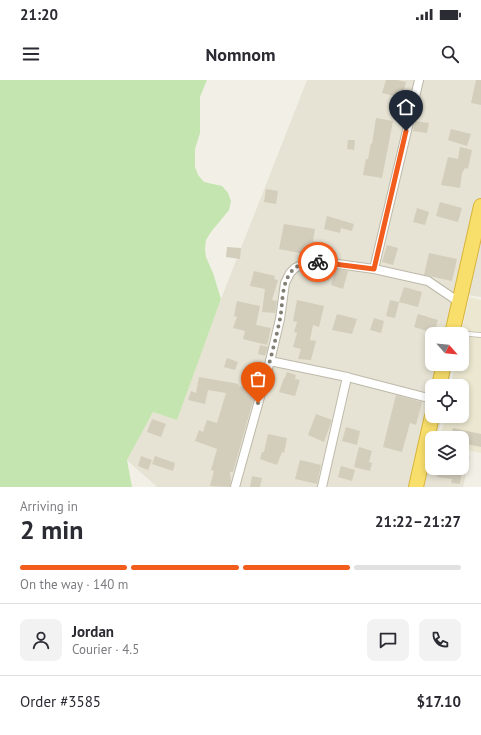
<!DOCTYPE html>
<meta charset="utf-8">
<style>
:root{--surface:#fff;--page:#f2f2f3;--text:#2b2b33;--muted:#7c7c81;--line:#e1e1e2;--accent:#f25c1d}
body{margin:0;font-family:"PT Sans",sans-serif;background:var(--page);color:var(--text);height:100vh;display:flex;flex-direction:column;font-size:15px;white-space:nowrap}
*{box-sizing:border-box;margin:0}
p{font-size:13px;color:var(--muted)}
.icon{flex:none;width:22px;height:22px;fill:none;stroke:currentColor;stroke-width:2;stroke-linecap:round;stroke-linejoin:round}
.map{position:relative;height:407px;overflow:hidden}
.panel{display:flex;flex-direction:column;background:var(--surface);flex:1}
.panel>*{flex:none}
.needle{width:26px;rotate:117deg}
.tools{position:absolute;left:425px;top:247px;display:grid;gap:8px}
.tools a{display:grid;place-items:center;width:44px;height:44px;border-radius:8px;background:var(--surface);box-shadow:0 2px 6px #0003;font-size:20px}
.pin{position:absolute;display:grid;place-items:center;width:34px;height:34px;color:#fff;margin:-41px -17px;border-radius:50% 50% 50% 0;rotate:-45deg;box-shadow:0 0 4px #0007}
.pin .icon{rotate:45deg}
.courier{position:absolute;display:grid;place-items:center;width:40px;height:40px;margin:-20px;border:3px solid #f25c1d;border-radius:50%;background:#fff;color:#222;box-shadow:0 1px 5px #0007}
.summary em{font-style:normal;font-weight:700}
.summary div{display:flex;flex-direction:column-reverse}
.summary{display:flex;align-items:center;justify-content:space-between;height:68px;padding:0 20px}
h1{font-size:26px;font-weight:700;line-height:30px}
.bar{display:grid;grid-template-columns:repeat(4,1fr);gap:6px 4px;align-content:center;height:48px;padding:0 20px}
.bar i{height:5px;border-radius:3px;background:var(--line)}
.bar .on{background:var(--accent)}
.bar p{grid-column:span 4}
.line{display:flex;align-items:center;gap:10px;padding:0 20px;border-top:1px solid var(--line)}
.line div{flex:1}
.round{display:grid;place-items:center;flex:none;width:42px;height:42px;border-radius:8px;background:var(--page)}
.status{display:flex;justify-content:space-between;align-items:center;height:28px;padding:0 20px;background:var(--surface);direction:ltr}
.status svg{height:11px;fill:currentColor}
header{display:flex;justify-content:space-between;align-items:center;height:52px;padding:0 20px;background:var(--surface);font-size:18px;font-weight:700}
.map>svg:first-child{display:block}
.residential{fill:#e6e3d4}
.education{fill:#ebe7d0}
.green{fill:#c5e5b0}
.building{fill:#d3cdbc}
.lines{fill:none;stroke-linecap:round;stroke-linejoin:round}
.lane-casing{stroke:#bdb9a9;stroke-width:5.5}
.street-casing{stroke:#bdb9a9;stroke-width:10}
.highway-casing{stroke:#d7b43b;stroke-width:16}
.lane{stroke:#fff;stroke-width:4}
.street{stroke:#fff;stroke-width:8}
.highway{stroke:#f8de6b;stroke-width:14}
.done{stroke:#827e73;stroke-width:4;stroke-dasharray:0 7.2}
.route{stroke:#f25c1d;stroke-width:5}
</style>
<div class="status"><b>21:20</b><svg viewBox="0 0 49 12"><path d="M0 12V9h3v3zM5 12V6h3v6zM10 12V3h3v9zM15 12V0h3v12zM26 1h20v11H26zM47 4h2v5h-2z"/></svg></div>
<header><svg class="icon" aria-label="menu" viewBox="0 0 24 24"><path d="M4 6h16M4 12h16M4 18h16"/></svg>Nomnom<svg class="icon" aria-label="search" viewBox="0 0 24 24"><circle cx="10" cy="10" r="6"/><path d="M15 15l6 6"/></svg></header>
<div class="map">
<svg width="481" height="407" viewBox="0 0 481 407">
<rect width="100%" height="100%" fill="#f2f0e6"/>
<polygon class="residential" points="307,0 481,0 481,217 467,215 459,254 432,254 432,284 453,284 448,306 432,306 432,336 442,336 437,358 432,358 432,388 462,388 462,374 470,376 463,407 157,407 127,380 153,332 177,339 221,219"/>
<polygon class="education" points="469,217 481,220 481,373 462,369 462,358 440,358 445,336 462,336 462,306 451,306 455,284 462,284 461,254"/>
<polygon class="green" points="0,0 207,0 200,17 200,53 195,69 195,87 198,95 204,102 222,106 228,113 231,121 229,130 211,152 206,160 205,169 206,177 213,193 221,219 177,340 153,332 127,380 132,407 0,407"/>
<g class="building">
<polygon points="386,0 397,0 406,2 402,18 382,13"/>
<polygon points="476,0 481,0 481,25 471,23"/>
<polygon points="376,38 393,41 382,98 363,95 366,79 368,79 371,63 372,64"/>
<polygon points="415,41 429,43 427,53 413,51"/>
<polygon points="451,49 471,54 467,66 448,60"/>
<polygon points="348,60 355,60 354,70 347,69"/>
<polygon points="460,67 472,70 468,89 465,88 462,93 460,108 441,105 448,77 458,79"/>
<polygon points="266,109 278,111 276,124 264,122"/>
<polygon points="440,122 462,128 458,142 436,136"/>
<polygon points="417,128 429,132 425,145 413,142"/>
<polygon points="327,136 354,144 352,151 341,148 340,153 324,149"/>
<polygon points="284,144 315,149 313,161 326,164 323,174 311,171 310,175 279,169"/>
<polygon points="387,165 398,168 393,185 382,182"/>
<polygon points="227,167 241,168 240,179 226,177"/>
<polygon points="429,173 457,179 452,201 424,195"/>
<polygon points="336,189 348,191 343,209 331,205"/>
<polygon points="254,191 275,196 274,199 278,200 272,220 277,221 275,233 262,232 265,209 250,206"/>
<polygon points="404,207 422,212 418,227 399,222"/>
<polygon points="297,220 324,226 319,247 313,245 310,260 316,261 311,280 298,279 301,269 293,267 297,253 294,252 297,242 293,241"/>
<polygon points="390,220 399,222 395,238 386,236"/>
<polygon points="237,221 260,226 256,245 271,248 267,265 243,259 245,251 233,248 237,237 234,236"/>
<polygon points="337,234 357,239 352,254 332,250"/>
<polygon points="418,234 438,240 434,253 414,247"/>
<polygon points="374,238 384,241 381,253 370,250"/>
<polygon points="260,265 268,267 265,276 258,274"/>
<polygon points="227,278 238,282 235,290 224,287"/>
<polygon points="287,292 296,295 295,299 300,300 295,316 279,312 284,298 285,298"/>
<polygon points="199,297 239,304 238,306 256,310 233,392 230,392 231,401 230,407 210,406 214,391 211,390 217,369 195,361 199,350 203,352 207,340 217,343 226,313 208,310 205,324 188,320 191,311 196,313"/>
<polygon points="396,315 422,322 416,345 410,343 402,372 383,367"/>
<polygon points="316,334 332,340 324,362 308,355"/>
<polygon points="152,339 166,344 161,357 147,352"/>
<polygon points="346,347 360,351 357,365 342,361"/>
<polygon points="453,348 481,354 481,367 462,363 462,358 450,358"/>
<polygon points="268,354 287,358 284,373 282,372 277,385 260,379 262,372 264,372"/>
<polygon points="359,367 372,371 369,382 372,383 370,391 354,387"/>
<polygon points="141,376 152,380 148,390 138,386"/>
<polygon points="155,376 175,383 173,391 152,384"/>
<polygon points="300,380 321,385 317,404 295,399"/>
<polygon points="341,386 355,390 352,401 338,397"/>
<polygon points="439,388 460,388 460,389 462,390 460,404 451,403 452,399 437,397"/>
<polygon points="252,396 262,398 260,407 250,407"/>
</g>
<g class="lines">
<g class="lane-casing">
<polyline id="lane" points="455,253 481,255"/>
</g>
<g class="street-casing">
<g id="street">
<polyline points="374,189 419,0"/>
<polyline points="270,281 280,239 285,203 290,193 295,188 307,182 323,182 374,189 428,201 459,222"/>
<polyline points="235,407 270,281 347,297 432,319"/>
<polyline points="322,407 347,297"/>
</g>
</g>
<g class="highway-casing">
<g id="highway">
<polyline points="452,254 481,126"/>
<polyline points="439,306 444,284"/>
<polyline points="416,407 432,336"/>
</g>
</g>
<use href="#lane" class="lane"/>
<use href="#street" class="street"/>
<use href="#highway" class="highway"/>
</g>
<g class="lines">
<path class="done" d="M 258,323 C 266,295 274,268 280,239 C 283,224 281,205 291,192 C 298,183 308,182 318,182"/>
<polyline class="route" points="318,182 374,189 406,51"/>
</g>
</svg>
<div class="tools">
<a><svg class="needle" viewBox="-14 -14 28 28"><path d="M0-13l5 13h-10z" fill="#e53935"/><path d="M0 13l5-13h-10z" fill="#7c7c81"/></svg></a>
<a><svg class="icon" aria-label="locate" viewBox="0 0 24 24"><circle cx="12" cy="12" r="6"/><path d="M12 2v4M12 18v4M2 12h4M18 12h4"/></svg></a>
<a><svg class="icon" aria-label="layers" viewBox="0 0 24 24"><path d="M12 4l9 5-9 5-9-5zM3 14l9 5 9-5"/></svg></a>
</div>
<div class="pin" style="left:258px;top:323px;background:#ea580c"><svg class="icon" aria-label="bag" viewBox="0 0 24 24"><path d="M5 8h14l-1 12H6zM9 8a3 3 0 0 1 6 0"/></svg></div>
<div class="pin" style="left:406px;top:51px;background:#1f2937"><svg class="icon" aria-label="home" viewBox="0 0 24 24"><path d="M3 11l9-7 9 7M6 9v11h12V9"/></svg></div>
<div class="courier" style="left:318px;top:182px"><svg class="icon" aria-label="bike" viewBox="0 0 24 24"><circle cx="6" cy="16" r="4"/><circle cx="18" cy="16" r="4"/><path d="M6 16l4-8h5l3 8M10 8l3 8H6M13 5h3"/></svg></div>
</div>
<section class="panel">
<div class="summary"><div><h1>2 min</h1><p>Arriving in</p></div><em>21:22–21:27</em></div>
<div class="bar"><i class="on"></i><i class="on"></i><i class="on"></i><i></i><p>On the way · 140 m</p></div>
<div class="line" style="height:72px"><a class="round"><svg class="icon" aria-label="person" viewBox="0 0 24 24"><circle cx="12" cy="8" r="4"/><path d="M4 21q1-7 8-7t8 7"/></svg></a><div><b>Jordan</b><p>Courier · 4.5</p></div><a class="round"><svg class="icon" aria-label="chat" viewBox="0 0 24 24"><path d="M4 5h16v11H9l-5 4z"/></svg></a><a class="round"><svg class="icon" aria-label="phone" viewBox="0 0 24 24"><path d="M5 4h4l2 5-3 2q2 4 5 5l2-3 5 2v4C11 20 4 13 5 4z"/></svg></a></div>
<div class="line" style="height:52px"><div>Order #3585</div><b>$17.10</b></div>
</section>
